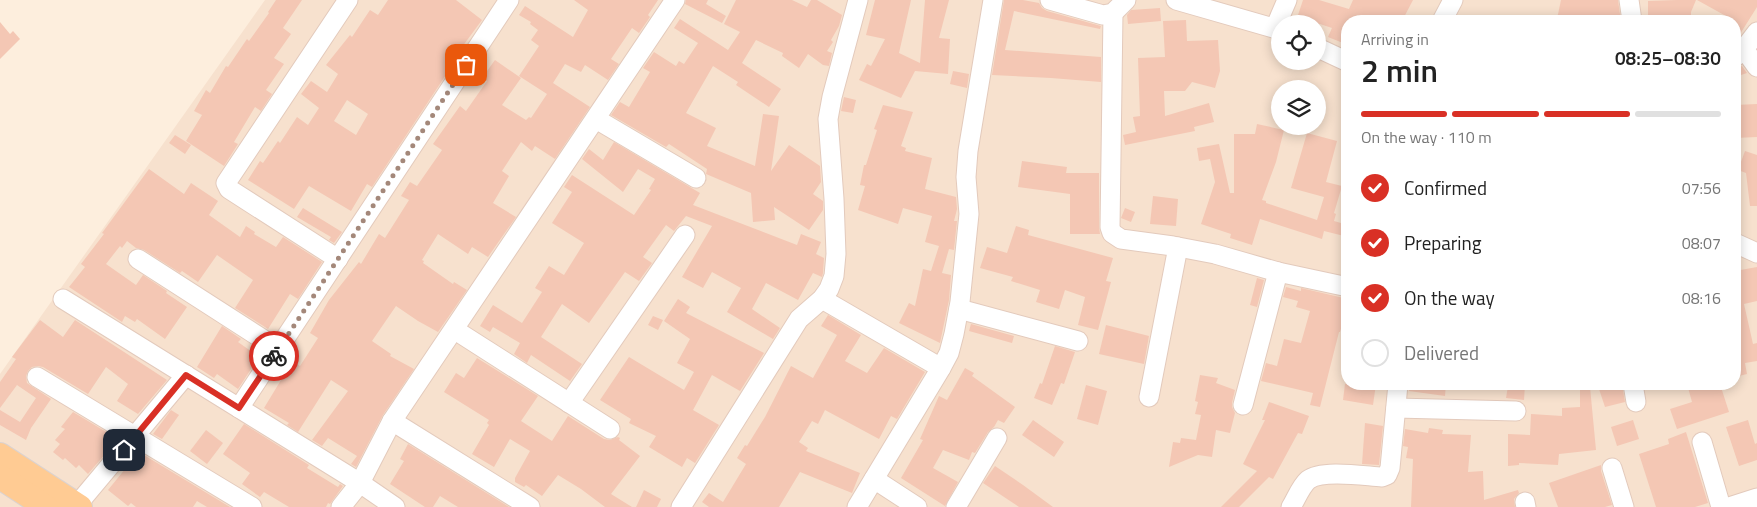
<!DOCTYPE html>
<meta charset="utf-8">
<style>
:root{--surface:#fff;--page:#f6f6f6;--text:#222;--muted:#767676;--line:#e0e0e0;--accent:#d93025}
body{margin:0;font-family:"Titillium Web",sans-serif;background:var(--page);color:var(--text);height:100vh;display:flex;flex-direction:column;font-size:19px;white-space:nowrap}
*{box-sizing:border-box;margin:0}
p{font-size:16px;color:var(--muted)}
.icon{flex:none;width:28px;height:28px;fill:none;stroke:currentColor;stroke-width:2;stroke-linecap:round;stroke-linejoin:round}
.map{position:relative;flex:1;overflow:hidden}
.sheet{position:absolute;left:1341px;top:15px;width:400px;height:375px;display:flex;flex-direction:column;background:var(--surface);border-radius:20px;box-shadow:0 2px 12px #0003}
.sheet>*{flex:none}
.controls{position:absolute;left:1271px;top:15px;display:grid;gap:10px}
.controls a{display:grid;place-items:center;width:55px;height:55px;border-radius:50%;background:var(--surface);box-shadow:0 2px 12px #0003;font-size:25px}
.pin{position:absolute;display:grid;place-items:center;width:42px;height:42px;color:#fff;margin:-21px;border-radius:10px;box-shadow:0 2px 8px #0006}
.courier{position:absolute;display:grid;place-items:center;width:50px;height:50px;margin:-25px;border:4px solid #d93025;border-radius:50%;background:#fff;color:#222;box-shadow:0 1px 6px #0007}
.overview em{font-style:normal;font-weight:600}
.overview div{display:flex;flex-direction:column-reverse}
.overview{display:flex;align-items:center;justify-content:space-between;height:85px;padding:0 20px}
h1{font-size:32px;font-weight:600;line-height:38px}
.bar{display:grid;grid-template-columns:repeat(4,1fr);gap:8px 5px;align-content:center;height:60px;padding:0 20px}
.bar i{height:6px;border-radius:4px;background:var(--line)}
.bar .current{background:var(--accent)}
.bar p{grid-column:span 4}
ol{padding:0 20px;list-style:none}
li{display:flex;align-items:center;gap:15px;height:55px}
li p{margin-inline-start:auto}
li .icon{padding:5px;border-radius:50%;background:var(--accent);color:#fff;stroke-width:4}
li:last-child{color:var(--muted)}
li i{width:28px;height:28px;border:2px solid var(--line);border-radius:50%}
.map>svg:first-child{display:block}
.residential{fill:#f7e1ce;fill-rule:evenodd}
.building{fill:#f4c7b4;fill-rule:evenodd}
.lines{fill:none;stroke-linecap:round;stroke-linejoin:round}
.minor-casing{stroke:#e3cabc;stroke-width:21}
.major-casing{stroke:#dbd2cf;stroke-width:26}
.minor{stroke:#fff;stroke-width:19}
.major{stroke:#ffcb93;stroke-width:24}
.done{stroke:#a4887a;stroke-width:5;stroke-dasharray:0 9}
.route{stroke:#d93025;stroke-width:6}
</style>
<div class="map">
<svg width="1757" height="507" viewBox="0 0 1757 507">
<rect width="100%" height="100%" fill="#fdeedd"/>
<path class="residential" d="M 265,0 L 1757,0 L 1757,507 L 0,507 L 0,374 ZM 1348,21 L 1735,21 L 1735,384 L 1348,384 ZM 1280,24 L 1318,24 L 1318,61 L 1280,61 ZM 1280,89 L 1318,89 L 1318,126 L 1280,126 Z"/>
<g class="building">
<polygon points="276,0 302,0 283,28 291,34 274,58 284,64 266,90 272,94 261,111 255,107 234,142 238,144 224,166 186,141 202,115 194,111 206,90 210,93 226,66 228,67 247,39 249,41 269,13 268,12"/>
<path d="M 388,0 L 456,0 L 482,20 L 462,47 L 463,49 L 372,187 L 367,184 L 351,211 L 309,186 L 294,209 L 248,180 L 260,161 L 263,163 L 278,141 L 280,143 L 297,117 L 308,125 L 319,108 L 301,94 L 311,81 L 327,92 L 338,74 L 326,65 L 350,35 L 352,37 L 370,10 L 378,15 ZM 347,100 L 368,114 L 356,135 L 334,121 Z"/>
<polygon points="574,0 658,0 648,15 650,17 639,33 632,28 611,59 619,64 608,80 585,65 581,72 565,64 553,83 590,107 555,159 535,146 532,151 521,142 502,171 509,176 493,203 516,217 488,257 472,247 468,254 438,234 422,260 424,261 423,263 453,284 454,282 467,290 438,332 418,321 396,306 372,341 391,354 390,356 414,369 383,415 356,467 351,464 357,456 328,438 322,446 312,440 348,391 331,380 298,432 287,425 289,423 264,408 281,380 278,378 290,359 300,366 318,338 310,333 329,300 359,262 361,264 379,234 385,238 409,200 401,196 410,182 417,186 442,150 433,144 460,106 466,111 487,81 482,78 495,60 521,78 502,105 526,120 529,117 531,118 547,94 519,76 539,46 531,40 538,30 530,24 531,22 519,15 525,6 573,37 588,10"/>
<polygon points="686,0 708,0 706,4 726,16 722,23 685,4"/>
<polygon points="736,0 792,0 807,7 811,0 817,0 842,15 839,26 831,40 833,42 827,51 832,53 829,66 823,65 808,54 799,68 782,56 783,53 756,40 742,63 781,89 769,107 736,85 738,82 713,66 686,113 716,128 707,146 755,166 763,114 779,116 771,171 789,145 820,166 821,182 813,194 823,201 823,210 809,230 774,207 775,220 753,222 751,193 706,174 707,169 669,144 666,147 611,115 620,102 629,107 650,72 643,68 654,52 676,66 679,61 684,64 698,43 674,28 680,19 728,50 740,32 724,24"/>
<polygon points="875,0 911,0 899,53 920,63 925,0 949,0 939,38 950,39 948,74 915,71 901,98 859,80 867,64 871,66 885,39 866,35"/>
<polygon points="1004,0 1023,0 1039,3 1042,8 1047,11 1101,26 1100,29 1014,11 1005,50 1101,57 1101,82 1051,78 992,75"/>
<polygon points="1303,0 1319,0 1349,9 1353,0 1413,0 1402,21 1369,21 1357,15 1355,21 1348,21 1348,45 1328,37 1332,28 1320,24 1295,24"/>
<polygon points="1561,0 1618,0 1621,21 1568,21 1557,19"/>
<polygon points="1677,0 1696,0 1691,12 1691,21 1648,21 1648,1"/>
<polygon points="1697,0 1757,0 1757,7 1735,42 1735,21"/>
<polygon points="1160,8 1161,21 1128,24 1127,15 1131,10"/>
<polygon points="1186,20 1187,41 1218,40 1220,71 1215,88 1192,82 1185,91 1164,91 1165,116 1209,103 1214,122 1194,127 1195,131 1125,145 1123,135 1136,132 1133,117 1140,116 1138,58 1165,57 1163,21"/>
<polygon points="0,22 10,34 13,31 20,39 0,59"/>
<polygon points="1742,66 1747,73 1735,77 1735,68"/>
<polygon points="953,71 969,74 967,88 950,84"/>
<polygon points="844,97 856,100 853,113 841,111"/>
<polygon points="1757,104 1757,137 1735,138 1735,105"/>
<polygon points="883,105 913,112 901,146 906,148 905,151 932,158 925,189 956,197 957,209 954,221 957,221 954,250 949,249 942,273 951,275 949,300 940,343 899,323 909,303 915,306 923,269 931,271 939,246 925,242 932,216 903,208 898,224 858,210 865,186 860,185 864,165 866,165 877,130 874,129"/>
<polygon points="1257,124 1284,130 1276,162 1262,200 1266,201 1266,203 1317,220 1324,197 1291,188 1307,133 1337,141 1326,182 1342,186 1334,213 1336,214 1334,221 1348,225 1348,237 1324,231 1322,239 1260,219 1252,245 1230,238 1231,234 1201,224 1215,182 1210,159 1199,161 1197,148 1219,144 1230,193 1234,193 1234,134 1255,134"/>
<polygon points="175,135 191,145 185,154 169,143"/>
<polygon points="614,142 700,193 693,205 797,245 801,234 821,242 816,254 824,258 823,273 822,277 813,273 798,300 766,283 752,309 780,328 773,339 727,312 741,288 712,272 703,288 682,277 712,226 686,216 674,231 666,225 643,257 652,263 639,281 625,272 589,323 562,304 541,337 582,364 570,381 531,355 527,363 514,354 520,343 493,327 490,332 480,326 493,305 522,323 542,292 535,288 549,266 564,275 584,243 552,223 572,192 564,187 572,175 634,215 651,190 649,189 655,179 638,169 623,192 582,159 589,149 603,160"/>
<polygon points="1745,151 1757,155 1757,206 1750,206 1746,173 1738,170"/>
<polygon points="1022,161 1067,167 1066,173 1099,173 1099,227 1100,234 1070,234 1070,194 1018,187"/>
<polygon points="149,169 184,194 191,183 218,201 209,215 240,237 246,226 255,232 254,234 276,247 283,237 322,262 298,299 290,294 268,329 235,308 253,280 217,255 198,282 182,271 180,273 144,250 136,248 127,241 122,248 120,246 106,264 136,285 143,275 167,291 166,293 187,307 165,339 137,319 135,322 125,316 122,322 69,287 85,267 81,264 104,234 102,233"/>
<polygon points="1153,196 1178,199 1176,226 1150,224"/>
<polygon points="303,208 342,232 334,243 329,240 331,237 297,217"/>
<polygon points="1125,208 1135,212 1131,222 1121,218"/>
<polygon points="1016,226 1029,230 1028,235 1113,258 1106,281 1111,282 1098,330 1078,325 1085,297 1065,290 1059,309 1036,302 1040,290 1011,281 1013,277 980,268 987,247 1007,253"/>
<polygon points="1757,267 1757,301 1744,304 1753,344 1757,343 1757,361 1745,363 1747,374 1735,377 1735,271"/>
<polygon points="1257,278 1264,280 1257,307 1250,305"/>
<polygon points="1286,287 1301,291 1301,288 1348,299 1348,305 1340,332 1339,332 1320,407 1310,405 1313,393 1261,381 1266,363 1277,366 1284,339 1301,343 1310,311 1296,307 1298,301 1283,297"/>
<polygon points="678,299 690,307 686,313 764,353 740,391 712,375 693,410 719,425 695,463 687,458 682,467 649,447 656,436 629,423 631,419 600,400 629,357 684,390 694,372 677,363 690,339 664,321"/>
<polygon points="828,315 861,335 845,361 867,373 884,348 925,372 897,419 891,416 879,439 825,410 818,424 812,421 799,442 808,448 806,451 860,473 852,493 800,472 779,507 709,507 702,502 709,493 723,502 746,464 737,458 745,445 747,446 765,417 791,366 813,378 837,335 821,326"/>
<polygon points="653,316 663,320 658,330 648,325"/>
<polygon points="40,320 63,337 75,320 167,380 138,414 117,401 128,384 106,367 88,394 43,367 38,366 32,367 28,371 26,376 27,383 51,399 31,428 26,440 0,425 0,410 20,422 36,398 17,385 0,408 0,382 16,359 12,357"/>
<polygon points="971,324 1014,336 1012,343 969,331"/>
<polygon points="1106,325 1149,336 1144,364 1099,354"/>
<polygon points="222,326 241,339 238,342 259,357 238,389 217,374 214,378 197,367"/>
<polygon points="1055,346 1075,352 1064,384 1061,383 1052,405 1034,398 1040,383 1042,384"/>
<polygon points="477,358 538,396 521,421 552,441 568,416 604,439 610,440 618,437 620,438 619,440 640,456 611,494 632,507 605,507 581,489 558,475 542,496 526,485 524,487 515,482 515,478 530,451 510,439 494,467 472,454 489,425 487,423 489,420 444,392 456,373 464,378"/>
<polygon points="965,368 974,373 972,376 1015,407 1004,423 998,420 994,427 988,432 975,453 972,452 969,460 943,450 933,468 958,482 945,506 901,478 923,440 920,439 939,396 947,400"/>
<polygon points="1200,375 1218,378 1216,383 1235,390 1232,403 1232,407 1235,413 1230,433 1216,430 1212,457 1198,455 1169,467 1173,442 1180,443 1181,438 1196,440 1201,415 1195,414 1198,402 1195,401"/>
<polygon points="1345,384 1376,384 1373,405 1343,400"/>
<polygon points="1409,384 1446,384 1445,396 1409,391"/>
<polygon points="1512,384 1525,384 1524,400 1506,398 1508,386 1512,386"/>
<polygon points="1607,384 1622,384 1625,402 1605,407 1598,386"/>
<polygon points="1687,384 1720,384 1729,412 1677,429 1670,409 1692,402"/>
<polygon points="1086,385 1107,391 1098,425 1077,419"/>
<polygon points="1590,387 1596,450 1559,454 1558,465 1519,463 1519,465 1508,466 1508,434 1530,435 1531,414 1562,416 1562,408 1580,407 1580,388"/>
<polygon points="1269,402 1309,416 1302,434 1298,433 1273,479 1269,477 1239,507 1221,507 1257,471 1243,464 1265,420 1262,420"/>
<polygon points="171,410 179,415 162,439 153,434"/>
<polygon points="73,412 118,439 88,474 79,465 76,468 65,458 63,460 53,452 60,444 55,440 65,429 61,427"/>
<polygon points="1033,420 1064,442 1054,457 1022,435"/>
<polygon points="1633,420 1639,439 1617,446 1611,427"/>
<polygon points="1748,420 1755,444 1757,443 1757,460 1739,466 1726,427"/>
<polygon points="1365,423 1383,426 1379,465 1362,464"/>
<polygon points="244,424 309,465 307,468 338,487 340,484 343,486 330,504 328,503 326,507 289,507 264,492 260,497 242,484 250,473 223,454"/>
<polygon points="1429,428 1443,430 1442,434 1471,435 1468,472 1483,471 1484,500 1518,490 1519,493 1514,499 1515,507 1411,507 1413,459 1406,458 1408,447 1403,446 1405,429 1428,433"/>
<polygon points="206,430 223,443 207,464 190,451"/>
<polygon points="1686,432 1708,503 1695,507 1656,507 1639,454 1669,444 1668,439"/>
<polygon points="408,444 509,507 458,507 440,496 433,507 425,507 390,484 404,461 400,459"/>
<polygon points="139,452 230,507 207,507 197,501 193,507 136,507 131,503 128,506 108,490"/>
<polygon points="1601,465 1601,471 1612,505 1605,507 1558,507 1549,483"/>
<polygon points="995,466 1023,485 1053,507 1019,507 983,483"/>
<polygon points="644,490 661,499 657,507 636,507"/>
</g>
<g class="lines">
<g class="minor-casing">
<g id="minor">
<polyline points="1050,0 1103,15 1113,13 1126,0"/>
<polyline points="1176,0 1280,30"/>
<polyline points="1629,0 1632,21"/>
<polyline points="1113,13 1110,227 1112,233 1121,239 1173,246 1215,254 1278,272 1348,287"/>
<polyline points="1442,21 1453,0"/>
<polyline points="1275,28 1287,0"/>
<polyline points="1318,48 1348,62"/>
<polyline points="1744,49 1757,67"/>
<polyline points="1735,57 1744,49 1757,32"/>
<polyline points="596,119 696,178"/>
<polyline points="1735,243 1757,253"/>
<polyline points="138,259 278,349"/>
<polyline points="338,259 229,189 226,183 348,0"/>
<polyline points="63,299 360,483 395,507"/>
<polyline points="822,299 941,368"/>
<polyline points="959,309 1078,341"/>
<polyline points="455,330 610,429"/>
<polyline points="37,377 252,507"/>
<polyline points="1633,384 1636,402"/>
<polyline points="1149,397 1178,247"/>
<polyline points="569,403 685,235"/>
<polyline points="1243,405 1278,272"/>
<polyline points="239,408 509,0"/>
<polyline points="1396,408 1516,411"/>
<polyline points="392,421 530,507"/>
<polyline points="1702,442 1721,507"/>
<polyline points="1612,468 1624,507"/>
<polyline points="874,479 917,507"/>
<polyline points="1525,502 1526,507"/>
<polyline points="77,505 186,375"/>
<polyline points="341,507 360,483 392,421 675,0"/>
<polyline points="681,507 799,319 822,299 829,289 834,276 836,254 834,199 828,119 832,97 858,0"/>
<polyline points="857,507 941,368 949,353 954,334 960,302 969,214 966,177 968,151 993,0"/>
<polyline points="956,507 997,438"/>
<path d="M 1291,507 C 1296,499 1301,486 1308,480 C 1322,469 1364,476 1382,477 L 1387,475 L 1390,468 L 1398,384"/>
<polyline points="1729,507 1757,498"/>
</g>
</g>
<g class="major-casing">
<g id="major">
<polyline points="0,455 80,507"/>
<polyline points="0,477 46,507"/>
</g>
</g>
<use href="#minor" class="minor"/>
<use href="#major" class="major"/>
</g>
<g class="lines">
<polyline class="done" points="274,356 466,65"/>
<polyline class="route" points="124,450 186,375 239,408 274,356"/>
</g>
</svg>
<div class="controls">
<a><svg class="icon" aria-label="locate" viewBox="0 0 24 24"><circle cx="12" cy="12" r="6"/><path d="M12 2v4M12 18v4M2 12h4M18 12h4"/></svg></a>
<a><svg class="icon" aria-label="layers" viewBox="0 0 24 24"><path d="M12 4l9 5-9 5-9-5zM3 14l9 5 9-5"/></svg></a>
</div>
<div class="pin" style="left:466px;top:65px;background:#ea580c"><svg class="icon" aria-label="bag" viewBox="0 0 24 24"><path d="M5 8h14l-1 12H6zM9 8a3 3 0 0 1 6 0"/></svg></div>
<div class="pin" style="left:124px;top:450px;background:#1f2937"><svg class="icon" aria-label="home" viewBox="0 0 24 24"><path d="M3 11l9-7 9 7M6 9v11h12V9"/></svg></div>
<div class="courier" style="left:274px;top:356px"><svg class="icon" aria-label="bike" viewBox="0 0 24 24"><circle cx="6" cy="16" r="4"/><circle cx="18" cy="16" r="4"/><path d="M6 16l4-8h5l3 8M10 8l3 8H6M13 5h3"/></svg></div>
<section class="sheet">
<div class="overview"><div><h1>2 min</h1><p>Arriving in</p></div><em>08:25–08:30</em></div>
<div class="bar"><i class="current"></i><i class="current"></i><i class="current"></i><i></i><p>On the way · 110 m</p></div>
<ol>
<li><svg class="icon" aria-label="check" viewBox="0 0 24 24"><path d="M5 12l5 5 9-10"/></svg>Confirmed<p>07:56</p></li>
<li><svg class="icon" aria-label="check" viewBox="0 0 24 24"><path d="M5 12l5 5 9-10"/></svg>Preparing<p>08:07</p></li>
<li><svg class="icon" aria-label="check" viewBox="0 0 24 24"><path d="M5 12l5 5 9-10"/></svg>On the way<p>08:16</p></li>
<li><i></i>Delivered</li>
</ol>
</section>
</div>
